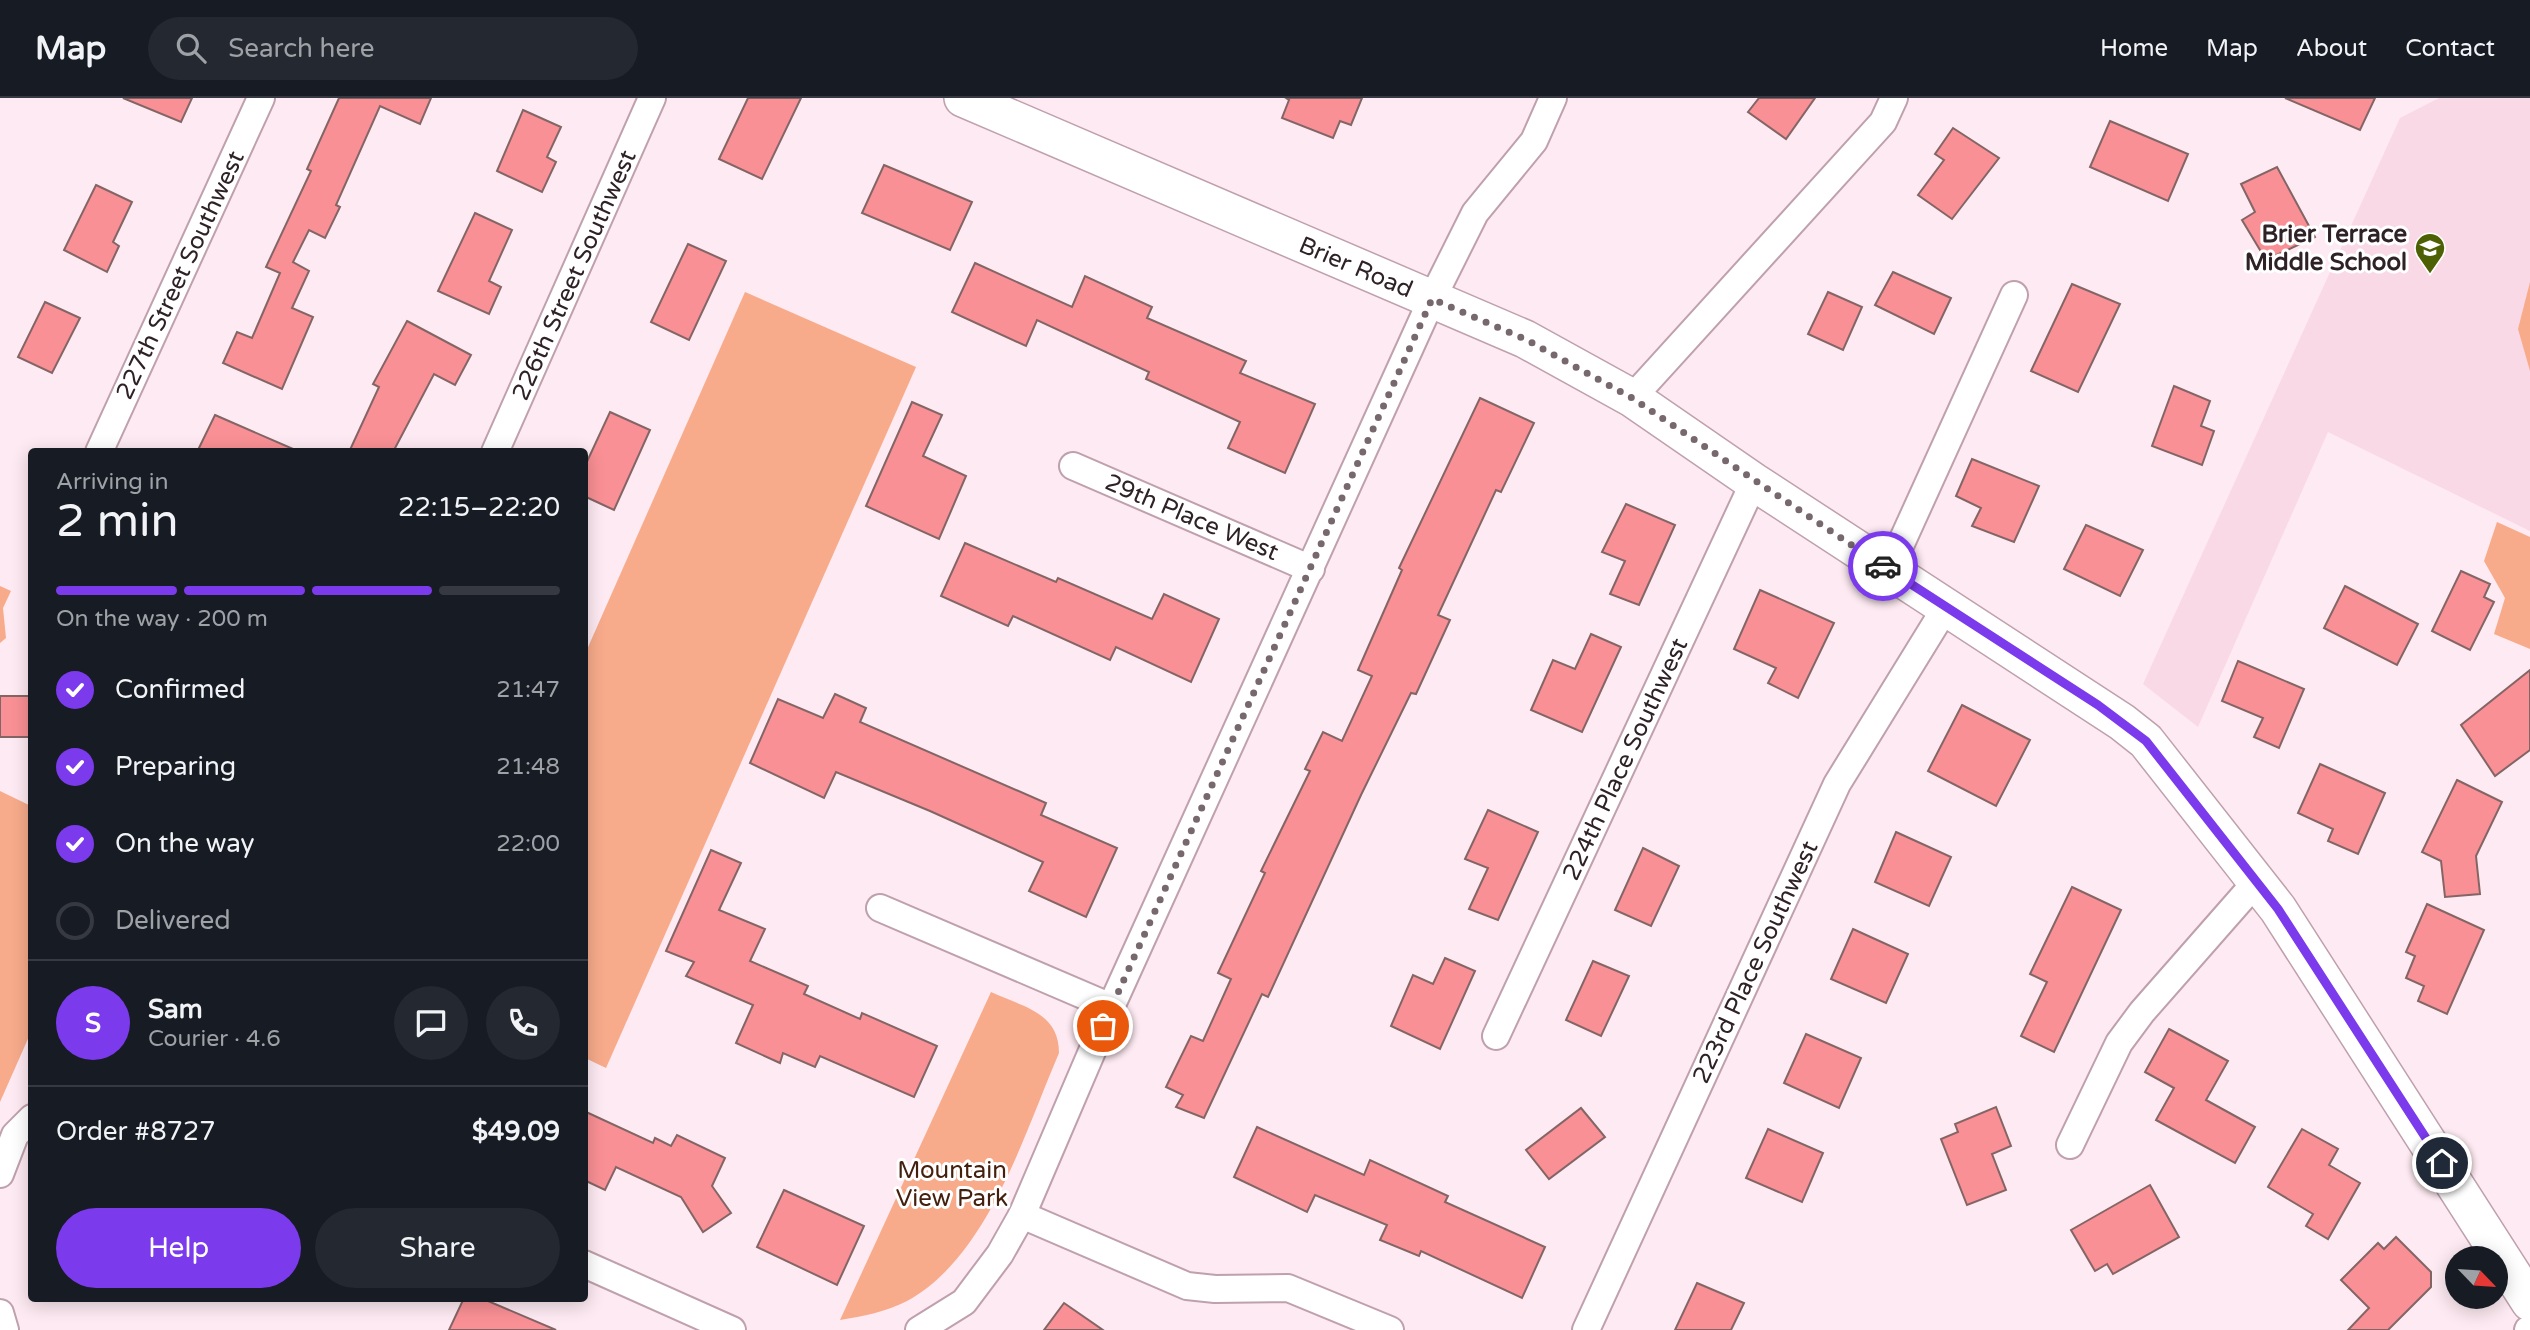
<!DOCTYPE html>
<meta charset="utf-8">
<style>
:root{--surface:#171b24;--page:#242831;--text:#f1f3f6;--muted:#9ea1a6;--line:#363941;--accent:#7c3aed}
body{margin:0;font-family:"Varela Round",sans-serif;background:var(--page);color:var(--text);height:100vh;display:flex;flex-direction:column;font-size:26px;white-space:nowrap}
*{box-sizing:border-box;margin:0}
p{font-size:23px;color:var(--muted)}
.icon{flex:none;width:38px;height:38px;fill:none;stroke:currentColor;stroke-width:2;stroke-linecap:round;stroke-linejoin:round}
.map{position:relative;flex:1;overflow:hidden}
.sheet{position:absolute;left:28px;top:350px;width:560px;height:854px;display:flex;flex-direction:column;background:var(--surface);border-radius:7px;box-shadow:0 4px 18px #0003}
.sheet>*{flex:none}
.needle{width:46px;rotate:115deg}
.tools{position:absolute;left:2445px;top:1148px;display:grid;gap:14px}
.tools a{display:grid;place-items:center;width:63px;height:63px;border-radius:50%;background:var(--surface);box-shadow:0 4px 18px #0003;font-size:35px}
.pin{position:absolute;display:grid;place-items:center;width:60px;height:60px;color:#fff;margin:-30px;border:4px solid #fff;border-radius:50%;box-shadow:0 2px 7px #0007}
.courier{position:absolute;display:grid;place-items:center;width:70px;height:70px;margin:-35px;border:5px solid #7c3aed;border-radius:50%;background:#fff;color:#222;box-shadow:0 2px 9px #0007}
.overview em{font-style:normal;font-weight:600}
.overview div{display:flex;flex-direction:column-reverse}
.overview{display:flex;align-items:center;justify-content:space-between;height:119px;padding:0 28px}
h1{font-size:46px;font-weight:600;line-height:52px}
.bar{display:grid;grid-template-columns:repeat(4,1fr);gap:10px 7px;align-content:center;height:84px;padding:0 28px}
.bar i{height:9px;border-radius:5px;background:var(--line)}
.bar .selected{background:var(--accent)}
.bar p{grid-column:span 4}
.line{display:flex;align-items:center;gap:18px;padding:0 28px;border-top:2px solid var(--line)}
.line div{flex:1}
.round{display:grid;place-items:center;flex:none;width:74px;height:74px;border-radius:37px;background:var(--page)}
ol{padding:0 28px;list-style:none}
li{display:flex;align-items:center;gap:21px;height:77px}
li p{margin-inline-start:auto}
li .icon{padding:7px;border-radius:50%;background:var(--accent);color:#fff;stroke-width:4}
li:last-child{color:var(--muted)}
li i{width:38px;height:38px;border:4px solid var(--line);border-radius:50%}
.primary-button{display:flex;gap:14px;margin-top:auto;padding:14px 28px}
.primary-button a{flex:1;height:80px;border-radius:42px;background:var(--accent);color:#fff;font-size:28px;font-weight:600;line-height:80px;text-align:center}
.primary-button a+a{background:var(--page);color:var(--text)}
header{display:flex;align-items:center;gap:42px;box-sizing:border-box;height:98px;padding:0 35px;background:var(--surface);border-bottom:2px solid var(--line)}
header strong{font-size:33px}
nav{display:flex;gap:38px;margin-inline-start:auto;font-size:24px}
.search{width:490px;height:63px;background:var(--page);display:flex;align-items:center;gap:18px;box-sizing:border-box;padding:0 24px;border-radius:38px;color:var(--muted);font-size:26px}
.map>svg:first-child{display:block}
.built{fill:#fad9e7}
.green{fill:#f7ab8b}
.building{fill:#f99095;stroke:#846566;stroke-width:2}
.lines{fill:none;stroke-linecap:round;stroke-linejoin:round}
.minor-casing{stroke:#bfa0ad;stroke-width:30}
.secondary-casing{stroke:#bfa0ad;stroke-width:40}
.minor{stroke:#fff;stroke-width:26}
.secondary{stroke:#fff;stroke-width:37}
.done{stroke:#77686e;stroke-width:7;stroke-dasharray:0 12.6}
.route{stroke:#7c3aed;stroke-width:9}
.labels{text-anchor:middle;stroke-width:6;stroke-linejoin:round;paint-order:stroke}
.poi-label{font-size:24px;font-weight:bold;fill:#2e2227;stroke:#fff;text-anchor:end}
.street-label{font-size:24px;fill:#2e2227;stroke:#fff}
.park-label{font-size:24px;fill:#45200f;stroke:#fff}
</style>
<header>
<strong>Map</strong>
<div class="search"><svg class="icon" aria-label="search" viewBox="0 0 24 24"><circle cx="10" cy="10" r="6"/><path d="M15 15l6 6"/></svg>Search here</div>
<nav><a>Home</a><a>Map</a><a>About</a><a>Contact</a></nav>
</header>
<div class="map">
<svg width="2530" height="1232" viewBox="0 0 2530 1232">
<rect width="100%" height="100%" fill="#feeaf2"/>
<polygon class="built" points="2439,0 2530,0 2530,433 2328,334 2198,629 2143,586 2400,20"/>
<g class="green">
<polygon points="2530,184 2530,273 2518,231"/>
<polygon points="745,194 916,269 606,970 585,960 585,556"/>
<polygon points="2497,424 2530,439 2530,551 2494,536 2505,500 2484,463"/>
<polygon points="0,488 11,493 3,510 6,540 0,545"/>
<polygon points="0,693 31,708 31,934 0,1004"/>
<path d="M 991,894 C 1023,909 1059,914 1059,955 C 1024,1036 988,1159 907,1203 C 886,1214 863,1218 840,1222 Z"/>
</g>
<g class="building">
<polygon points="123,0 192,0 181,24"/>
<polygon points="339,0 431,0 420,26 380,8 336,107 340,109 325,140 309,132 293,164 309,173 292,210 313,219 282,291 223,265 237,234 252,240 280,175 266,169 311,73 307,71"/>
<polygon points="748,0 801,0 762,81 719,61"/>
<polygon points="1286,0 1362,0 1351,27 1340,23 1333,40 1282,20 1289,2"/>
<polygon points="1759,0 1815,0 1786,41 1748,14"/>
<polygon points="2285,0 2375,0 2360,32"/>
<polygon points="523,12 561,29 547,59 556,64 542,94 497,73"/>
<polygon points="2110,23 2188,56 2168,103 2090,69"/>
<polygon points="1953,30 1999,60 1952,121 1918,97 1944,62 1935,56"/>
<polygon points="884,67 972,104 950,152 862,115"/>
<polygon points="2277,69 2315,139 2266,162 2242,122 2255,114 2241,86"/>
<polygon points="96,87 132,104 113,144 119,148 107,174 64,152"/>
<polygon points="475,115 512,132 489,183 501,189 489,216 438,193"/>
<polygon points="688,146 726,163 689,242 651,224"/>
<polygon points="975,165 1072,209 1085,178 1152,209 1147,220 1246,263 1240,275 1315,306 1285,375 1228,350 1240,324 1146,281 1149,274 1037,222 1026,248 952,214"/>
<polygon points="1893,174 1951,200 1934,236 1875,207"/>
<polygon points="2072,186 2120,206 2078,294 2031,273"/>
<polygon points="1828,194 1862,209 1843,252 1808,236"/>
<polygon points="45,204 80,220 52,275 18,259"/>
<polygon points="407,223 471,257 455,287 434,276 393,354 349,354 379,289 373,286"/>
<polygon points="2174,288 2210,303 2201,328 2214,333 2202,367 2152,348"/>
<polygon points="1480,300 1534,325 1501,394 1496,392 1438,517 1450,522 1416,596 1411,595 1361,697 1268,899 1262,896 1204,1020 1176,1009 1183,997 1166,989 1191,938 1203,943 1231,881 1218,875 1265,775 1261,773 1310,673 1305,671 1323,634 1342,643 1372,578 1358,572 1402,472 1399,470"/>
<polygon points="912,304 942,317 923,358 966,378 939,441 866,408"/>
<polygon points="610,314 650,332 614,412 584,398 584,370"/>
<polygon points="215,317 300,354 197,354"/>
<polygon points="1972,361 2039,388 2014,444 1972,428 1981,410 1956,398"/>
<polygon points="1626,406 1675,427 1639,507 1610,496 1625,463 1602,454"/>
<polygon points="2086,427 2143,452 2120,498 2064,471"/>
<polygon points="965,445 1056,484 1058,480 1152,521 1164,496 1219,521 1191,584 1116,549 1110,562 1013,518 1008,528 941,498"/>
<polygon points="2461,473 2490,486 2484,499 2494,504 2470,552 2432,533"/>
<polygon points="2345,488 2418,526 2397,567 2324,530"/>
<polygon points="1760,492 1834,525 1798,600 1768,585 1776,570 1734,551"/>
<polygon points="1591,536 1621,549 1582,634 1531,612 1553,562 1575,571"/>
<polygon points="2238,563 2304,591 2279,650 2254,639 2263,620 2222,603"/>
<polygon points="2530,572 2530,652 2495,678 2461,627"/>
<polygon points="835,596 866,610 860,624 1046,705 1041,717 1117,750 1086,819 1029,793 1043,764 930,713 836,674 824,700 750,665 778,601 823,620"/>
<rect x="0" y="598" width="32" height="41"/>
<polygon points="1962,607 2030,642 1996,708 1928,673"/>
<polygon points="2320,666 2385,695 2358,756 2328,743 2333,731 2298,715"/>
<polygon points="2457,682 2502,704 2476,758 2480,796 2445,799 2441,763 2422,754"/>
<polygon points="1488,712 1538,734 1498,822 1469,811 1488,770 1465,761"/>
<polygon points="1896,734 1951,759 1929,808 1875,784"/>
<polygon points="1643,750 1679,768 1651,828 1615,812"/>
<polygon points="711,752 741,765 719,812 765,831 750,863 808,888 804,896 860,921 862,915 937,948 914,999 820,958 815,969 783,955 780,965 736,945 753,907 686,878 694,864 666,853"/>
<polygon points="2072,789 2121,812 2054,954 2021,938 2047,884 2030,876"/>
<polygon points="2427,806 2484,832 2447,916 2418,903 2424,888 2406,880 2415,858 2406,854"/>
<polygon points="1853,831 1908,856 1886,905 1831,881"/>
<polygon points="1445,860 1475,873 1440,951 1391,928 1413,877 1433,886"/>
<polygon points="1593,863 1629,878 1601,938 1566,922"/>
<polygon points="2169,931 2228,963 2206,1002 2255,1029 2235,1065 2156,1022 2174,990 2145,974"/>
<polygon points="1806,936 1861,960 1839,1010 1784,985"/>
<polygon points="1996,1009 2011,1048 1992,1056 2006,1092 1967,1107 1941,1041 1958,1034 1955,1026"/>
<polygon points="1581,1010 1605,1039 1549,1081 1526,1052"/>
<polygon points="584,1013 653,1045 655,1040 671,1048 677,1037 725,1060 712,1088 731,1115 703,1134 681,1099 616,1069 605,1092 584,1082"/>
<polygon points="1257,1029 1364,1077 1370,1062 1448,1098 1445,1104 1545,1149 1522,1200 1421,1153 1419,1158 1380,1142 1387,1127 1315,1097 1307,1114 1234,1079"/>
<polygon points="1768,1031 1823,1055 1802,1104 1746,1080"/>
<polygon points="2302,1031 2338,1051 2329,1067 2360,1085 2328,1141 2306,1128 2313,1116 2268,1089"/>
<polygon points="2150,1087 2179,1139 2113,1176 2107,1166 2095,1173 2071,1132"/>
<polygon points="784,1092 864,1128 837,1187 757,1149"/>
<polygon points="2396,1139 2431,1174 2431,1189 2388,1232 2348,1232 2369,1210 2341,1182 2378,1145 2384,1151"/>
<polygon points="1697,1185 1744,1205 1731,1232 1675,1232"/>
<polygon points="464,1200 481,1200 556,1232 449,1232"/>
<polygon points="1064,1205 1103,1232 1044,1232"/>
</g>
<g class="lines">
<g class="minor-casing">
<g id="minor">
<polyline points="1632,300 1883,24 1894,0"/>
<polyline points="99,354 261,0"/>
<polyline points="495,354 652,0"/>
<polyline points="1073,368 1311,471"/>
<polyline points="1889,472 2014,197"/>
<polyline points="880,810 1111,909"/>
<polyline points="1496,938 1754,384"/>
<polyline points="2070,1047 2119,945 2142,914 2257,783"/>
<polyline points="0,1076 15,1037 32,1020"/>
<polyline points="1022,1117 1187,1188 1215,1191 1288,1190 1390,1232"/>
<polyline points="584,1166 732,1232"/>
<polyline points="0,1215 5,1232"/>
<polyline points="919,1232 964,1204 1000,1156 1022,1117 1111,909 1432,201 1475,115 1534,43 1553,0"/>
<polyline points="1586,1232 1837,686 1946,509"/>
<polyline points="2528,1232 2530,1231"/>
</g>
</g>
<g class="secondary-casing">
<polyline id="secondary" points="963,0 1525,241 1632,300 1754,384 2122,624 2146,643 2278,811 2530,1204"/>
</g>
<use href="#minor" class="minor"/>
<use href="#secondary" class="secondary"/>
</g>
<g class="lines">
<polyline class="done" points="1103,928 1432,201 1525,241 1632,300 1883,468"/>
<polyline class="route" points="1883,468 2098,607 2146,643 2278,811 2442,1065"/>
</g>
<defs>
<g id="school-pin" transform="scale(1.575)"><path d="M0 17L-7.5 6A9.5 9.5 0 1 1 7.5 6Z" fill="#4e6004" stroke="#fff"/><path d="M0-5L7-2L0 1L-7-2ZM-4 1L0 2.5L4 1V4Q0 6-4 4Z" fill="#fff"/></g>
</defs>
<g fill-rule="evenodd">
<use href="#school-pin" x="2430" y="150"/>
</g>
<g class="labels">
<g class="poi-label">
<text x="2407" y="144">Brier Terrace<tspan x="2407" dy="28">Middle School</tspan></text>
</g>
<g class="street-label">
<text transform="translate(1356 169) rotate(23)" y="8">Brier Road</text>
<text transform="translate(180 177) rotate(-65)" y="8">227th Street Southwest</text>
<text transform="translate(574 177) rotate(-66)" y="8">226th Street Southwest</text>
<text transform="translate(1192 419) rotate(23)" y="8">29th Place West</text>
<text transform="translate(1625 661) rotate(-65)" y="8">224th Place Southwest</text>
<text transform="translate(1755 864) rotate(-65)" y="8">223rd Place Southwest</text>
</g>
<g class="park-label">
<text x="952" y="1080">Mountain<tspan x="952" dy="28">View Park</tspan></text>
</g>
</g>
</svg>
<div class="tools">
<a><svg class="needle" viewBox="-14 -14 28 28"><path d="M0-13l5 13h-10z" fill="#e53935"/><path d="M0 13l5-13h-10z" fill="#9ea1a6"/></svg></a>
</div>
<div class="pin" style="left:1103px;top:928px;background:#ea580c"><svg class="icon" aria-label="bag" viewBox="0 0 24 24"><path d="M5 8h14l-1 12H6zM9 8a3 3 0 0 1 6 0"/></svg></div>
<div class="pin" style="left:2442px;top:1065px;background:#1f2937"><svg class="icon" aria-label="home" viewBox="0 0 24 24"><path d="M3 11l9-7 9 7M6 9v11h12V9"/></svg></div>
<div class="courier" style="left:1883px;top:468px"><svg class="icon" aria-label="car" viewBox="0 0 24 24"><path d="M5 17H2v-5l4-1 3-4h7l3 4 3 1v5h-3M9 17h6M6 11h13"/><circle cx="7" cy="17" r="2"/><circle cx="17" cy="17" r="2"/></svg></div>
<section class="sheet">
<div class="overview"><div><h1>2 min</h1><p>Arriving in</p></div><em>22:15–22:20</em></div>
<div class="bar"><i class="selected"></i><i class="selected"></i><i class="selected"></i><i></i><p>On the way · 200 m</p></div>
<ol>
<li><svg class="icon" aria-label="check" viewBox="0 0 24 24"><path d="M5 12l5 5 9-10"/></svg>Confirmed<p>21:47</p></li>
<li><svg class="icon" aria-label="check" viewBox="0 0 24 24"><path d="M5 12l5 5 9-10"/></svg>Preparing<p>21:48</p></li>
<li><svg class="icon" aria-label="check" viewBox="0 0 24 24"><path d="M5 12l5 5 9-10"/></svg>On the way<p>22:00</p></li>
<li><i></i>Delivered</li>
</ol>
<div class="line" style="height:126px"><b class="round" style="background:var(--accent);color:#fff">S</b><div><b>Sam</b><p>Courier · 4.6</p></div><a class="round"><svg class="icon" aria-label="chat" viewBox="0 0 24 24"><path d="M4 5h16v11H9l-5 4z"/></svg></a><a class="round"><svg class="icon" aria-label="phone" viewBox="0 0 24 24"><path d="M5 4h4l2 5-3 2q2 4 5 5l2-3 5 2v4C11 20 4 13 5 4z"/></svg></a></div>
<div class="line" style="height:91px"><div>Order #8727</div><b>$49.09</b></div>
<div class="primary-button"><a>Help</a><a>Share</a></div>
</section>
</div>
